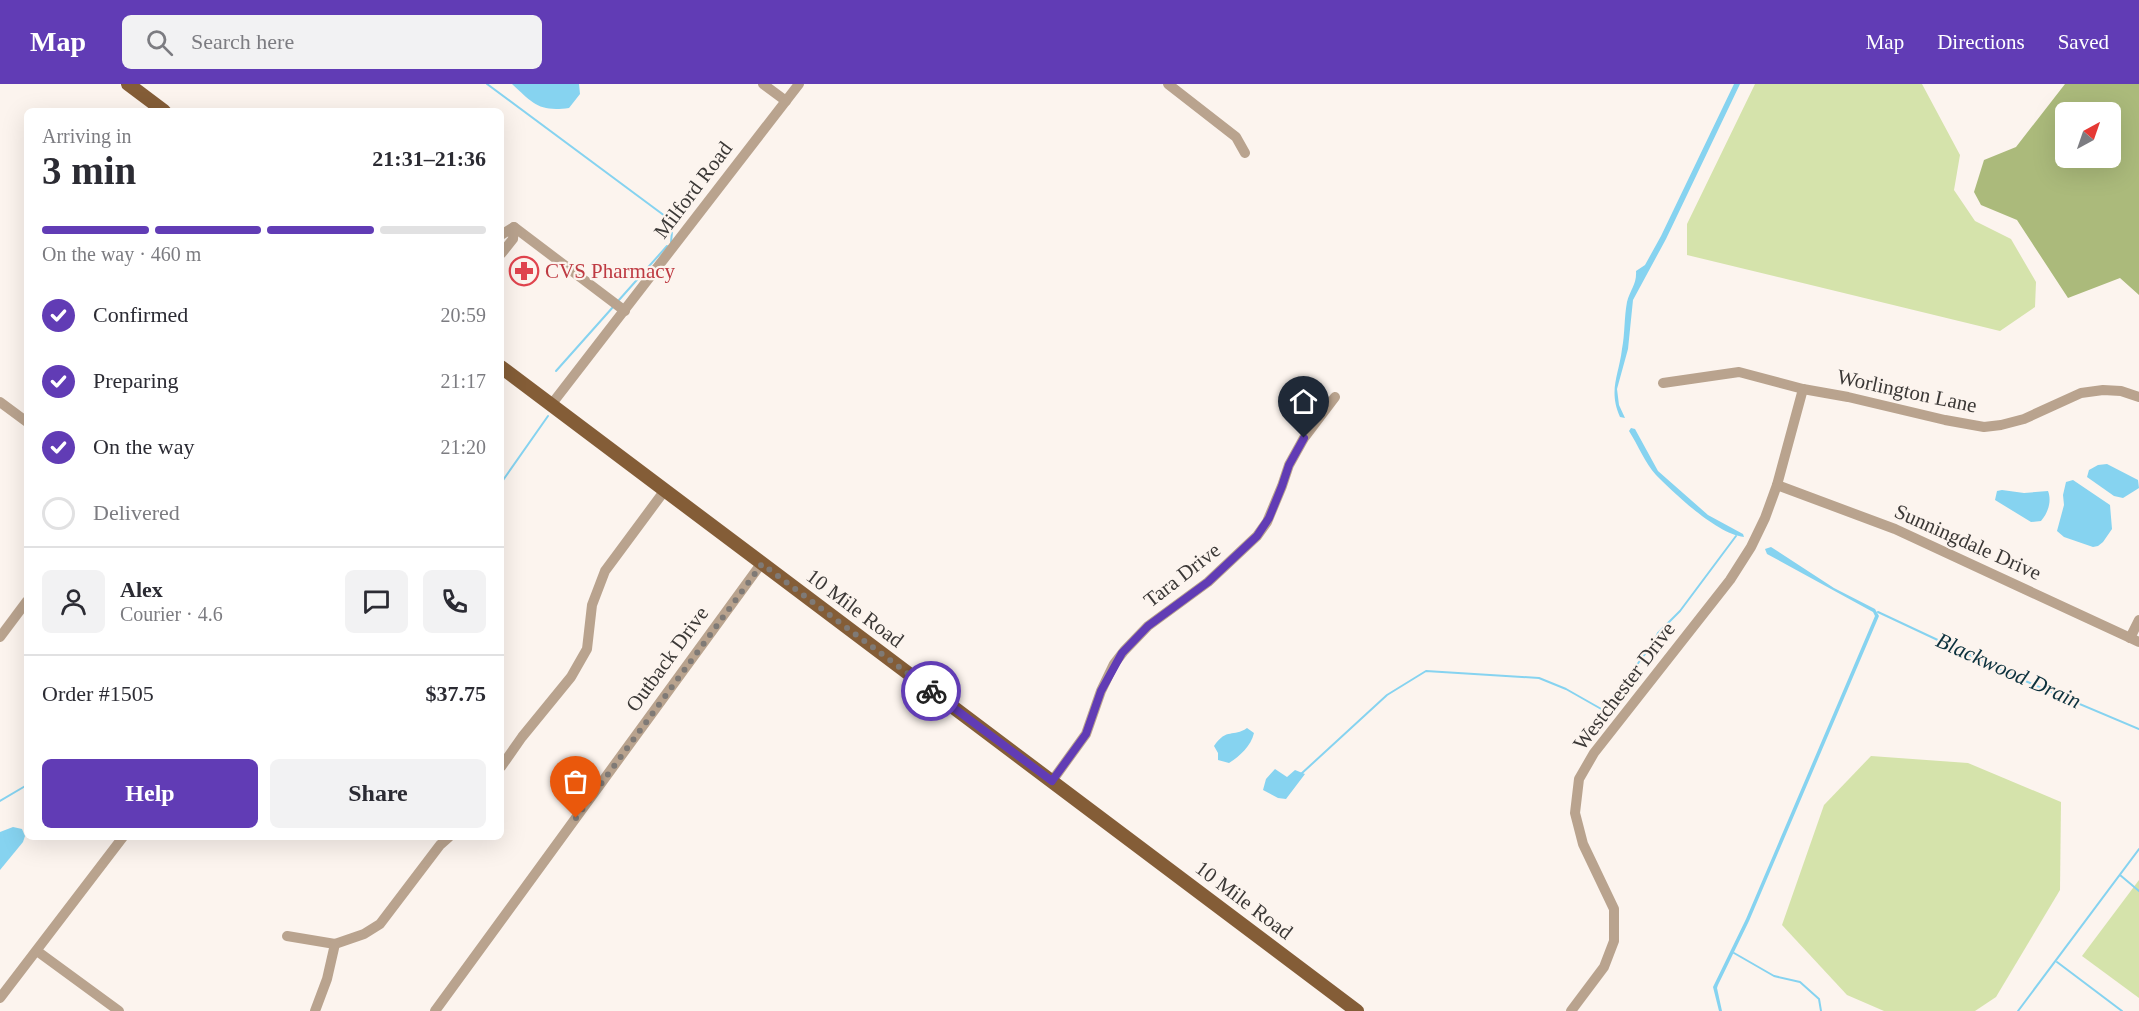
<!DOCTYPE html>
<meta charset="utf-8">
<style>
:root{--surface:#fff;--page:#f2f2f3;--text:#2b2b33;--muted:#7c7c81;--line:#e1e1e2;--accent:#613cb5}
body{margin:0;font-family:Georgia,serif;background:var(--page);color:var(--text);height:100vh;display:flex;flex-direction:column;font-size:22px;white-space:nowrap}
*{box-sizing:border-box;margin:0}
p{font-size:20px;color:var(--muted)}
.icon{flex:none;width:33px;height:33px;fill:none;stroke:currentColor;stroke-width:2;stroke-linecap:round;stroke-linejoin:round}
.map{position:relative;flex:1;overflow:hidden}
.panel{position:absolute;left:24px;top:24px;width:480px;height:732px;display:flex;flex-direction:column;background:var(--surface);border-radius:9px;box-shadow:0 6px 24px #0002}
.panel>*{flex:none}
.needle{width:39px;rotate:40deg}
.tools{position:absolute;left:2055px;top:18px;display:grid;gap:12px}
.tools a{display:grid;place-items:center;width:66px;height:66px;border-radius:9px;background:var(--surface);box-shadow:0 6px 24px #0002;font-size:30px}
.pin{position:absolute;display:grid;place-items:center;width:51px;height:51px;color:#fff;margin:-62px -26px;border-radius:50% 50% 50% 0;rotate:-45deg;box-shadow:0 0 6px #0007}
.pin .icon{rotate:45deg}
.courier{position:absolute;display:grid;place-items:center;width:60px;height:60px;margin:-30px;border:4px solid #613cb5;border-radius:50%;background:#fff;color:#222;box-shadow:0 2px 8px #0007}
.overview em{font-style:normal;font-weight:800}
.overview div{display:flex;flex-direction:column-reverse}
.overview{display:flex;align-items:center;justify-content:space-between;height:102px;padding:0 18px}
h1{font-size:39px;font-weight:800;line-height:45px}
.bar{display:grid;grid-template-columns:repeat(4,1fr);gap:9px 6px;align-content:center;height:72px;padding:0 18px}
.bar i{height:8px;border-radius:4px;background:var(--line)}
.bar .active{background:var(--accent)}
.bar p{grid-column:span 4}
.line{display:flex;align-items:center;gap:15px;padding:0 18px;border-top:2px solid var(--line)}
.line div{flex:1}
.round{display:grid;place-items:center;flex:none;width:63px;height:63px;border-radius:9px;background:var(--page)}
ol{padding:0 18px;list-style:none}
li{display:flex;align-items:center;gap:18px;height:66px}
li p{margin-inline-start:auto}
li .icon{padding:6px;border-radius:50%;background:var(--accent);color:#fff;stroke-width:4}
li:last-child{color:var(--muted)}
li i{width:33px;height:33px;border:3px solid var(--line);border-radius:50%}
.action{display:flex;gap:12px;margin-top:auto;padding:12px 18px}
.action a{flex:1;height:69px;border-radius:9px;background:var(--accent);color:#fff;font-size:24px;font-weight:800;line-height:69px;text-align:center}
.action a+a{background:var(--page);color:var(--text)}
header{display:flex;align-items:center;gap:36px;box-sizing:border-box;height:84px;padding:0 30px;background:var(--accent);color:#fff}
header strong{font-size:28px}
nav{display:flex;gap:33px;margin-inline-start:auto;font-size:21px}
.search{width:420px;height:54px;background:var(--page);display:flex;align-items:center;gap:15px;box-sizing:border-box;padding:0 21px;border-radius:9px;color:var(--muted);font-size:22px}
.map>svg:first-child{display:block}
.green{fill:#d5e3ab}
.forest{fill:#abba7b;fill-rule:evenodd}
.water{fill:#86d3f0}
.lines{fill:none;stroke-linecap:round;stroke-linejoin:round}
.stream{stroke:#86d3f0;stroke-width:2}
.minor{stroke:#b9a38e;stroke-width:10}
.major{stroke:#845d37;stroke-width:14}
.done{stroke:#7f7a76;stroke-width:6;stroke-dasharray:0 10.8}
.route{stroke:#613cb5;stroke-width:8}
.labels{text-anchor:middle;stroke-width:4.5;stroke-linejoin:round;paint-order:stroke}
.street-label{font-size:21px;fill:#3b3836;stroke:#fcf4ee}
.health-label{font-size:21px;fill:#be3a42;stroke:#fcf4ee;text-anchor:start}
.water-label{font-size:22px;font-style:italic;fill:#0c313d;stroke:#fcf4ee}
</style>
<header>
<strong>Map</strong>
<div class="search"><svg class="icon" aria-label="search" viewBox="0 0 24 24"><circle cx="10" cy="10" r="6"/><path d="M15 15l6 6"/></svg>Search here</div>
<nav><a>Map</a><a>Directions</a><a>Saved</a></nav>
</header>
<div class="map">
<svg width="2139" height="927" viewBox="0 0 2139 927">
<rect width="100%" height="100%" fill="#fcf4ee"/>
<g class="green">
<polygon points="1755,0 1922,0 1960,71 1954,106 1975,137 2011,155 2036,198 2035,223 2000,247 1687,171 1687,140"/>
<polygon points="1871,672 1968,679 2061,718 2060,806 1996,913 1975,927 1884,927 1847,911 1782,841 1824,721"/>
<polygon points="2139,796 2139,914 2082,872"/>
</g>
<path class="forest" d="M 2065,0 L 2139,0 L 2139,211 L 2120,194 L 2068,214 L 2017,136 L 1981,121 L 1974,108 L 1984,76 L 2016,63 ZM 2066,28 L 2110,28 L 2110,74 L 2066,74 Z"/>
<g class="water">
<path d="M 512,0 L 579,0 L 580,10 L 569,24 C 538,28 533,19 512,0 Z"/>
<path d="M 1734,0 L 1740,0 L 1666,155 L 1633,216 L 1628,265 L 1617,305 L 1619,321 L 1625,334 L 1620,333 C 1608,306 1619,291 1622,265 C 1625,249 1624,234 1627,218 C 1630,206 1637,200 1636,187 L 1645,181 L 1661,152 Z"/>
<path d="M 1631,344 L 1635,345 L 1658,387 L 1708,431 L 1743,450 L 1744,453 C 1717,450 1676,411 1656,391 C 1645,379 1638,361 1629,347 Z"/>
<polygon points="2107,380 2138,396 2139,404 2123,414 2114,412 2087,393 2089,386 2098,381"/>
<polygon points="2073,396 2110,421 2112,445 2103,458 2098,462 2093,463 2064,453 2057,447 2064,421 2063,411 2066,398"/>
<path d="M 2002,406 L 2024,409 L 2048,407 C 2052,417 2048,429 2041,437 L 2031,438 L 1995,416 L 1997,407 Z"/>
<polygon points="1771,463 1834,504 1875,525 1879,532 1749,837 1718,901 1717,904 1722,927 1719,927 1713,903 1746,835 1875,532 1873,528 1767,470 1765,465"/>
<path d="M 1247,644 L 1254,649 C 1251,662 1240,672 1229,679 L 1218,676 L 1218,669 L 1214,662 C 1227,643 1233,654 1247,644 Z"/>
<polygon points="1275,685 1287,693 1295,686 1305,690 1286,715 1278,714 1263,706 1266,695"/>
<polygon points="13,743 22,745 25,752 23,758 0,786 0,748"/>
</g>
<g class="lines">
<g class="stream">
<polyline points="487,0 673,138 671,158"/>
<polyline points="619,216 667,162"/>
<polyline points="556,287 613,223"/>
<polyline points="501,399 548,332"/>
<polyline points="1878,528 2023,596 2139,645"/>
<polyline points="1301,690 1387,611 1426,587 1539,594 1566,605 1603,626 1654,558 1658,549 1680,527 1736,452"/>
<polyline points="0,717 27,701"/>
<polyline points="2120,791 2139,807"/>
<polyline points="1734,869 1774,892 1800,898 1819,915 1821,927"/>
<polyline points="2057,878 2122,927"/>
<polyline points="2018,927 2139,765"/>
</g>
<g class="minor">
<polyline points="763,0 786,17"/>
<polyline points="1168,0 1236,53 1245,69"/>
<polyline points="514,143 625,227"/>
<polyline points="501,151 514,143 513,155 501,170"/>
<polyline points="1663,299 1739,288 1803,305 1848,313 1945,336 1984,343 2001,341 2024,335 2081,309 2103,306 2121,307 2139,313"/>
<polyline points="0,318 27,338"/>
<polyline points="551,321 799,0"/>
<polyline points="1777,401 1895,445 2139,558"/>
<polyline points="0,553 27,517"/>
<polyline points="2130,554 2139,536"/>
<polyline points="501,683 522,653 571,593 587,565 592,521 605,487 665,406"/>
<polyline points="1052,697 1086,650 1101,607 1114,580 1124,567 1148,542 1208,498 1257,452 1267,438 1282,402 1289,381 1304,354 1335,313"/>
<polyline points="287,852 335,860 364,850 380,840 440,761 449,753"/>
<polyline points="37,867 119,927"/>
<polyline points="0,914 123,753"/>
<polyline points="315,927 327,895 335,860"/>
<polyline points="435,927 761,480"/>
<polyline points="1571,927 1604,883 1614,857 1614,825 1583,760 1575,729 1579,695 1594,669 1730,496 1751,463 1765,434 1777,401 1803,305"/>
</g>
<g class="major">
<polyline points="128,0 164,27"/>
<polyline points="501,283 1357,927"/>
</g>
</g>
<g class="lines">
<polyline class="done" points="576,734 762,480 931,607"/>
<polyline class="route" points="931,607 1052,697 1086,650 1101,607 1122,569 1148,542 1208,498 1257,452 1269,434 1282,402 1289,381 1304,354"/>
</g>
<defs>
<g id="pharmacy-ring" transform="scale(1.5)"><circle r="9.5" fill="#fcf4ee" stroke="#e0444e" stroke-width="1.5"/><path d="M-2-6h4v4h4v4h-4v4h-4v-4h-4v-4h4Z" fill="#e0444e"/></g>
</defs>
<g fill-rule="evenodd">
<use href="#pharmacy-ring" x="524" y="187"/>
</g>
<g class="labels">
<g class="street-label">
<text transform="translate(693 106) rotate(-53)" y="7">Milford Road</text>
<text transform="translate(1907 307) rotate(12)" y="7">Worlington Lane</text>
<text transform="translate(1968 458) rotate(24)" y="7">Sunningdale Drive</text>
<text transform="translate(1182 491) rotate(-38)" y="7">Tara Drive</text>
<text transform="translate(855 524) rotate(37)" y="7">10 Mile Road</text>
<text transform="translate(667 575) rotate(-54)" y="7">Outback Drive</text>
<text transform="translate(1624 602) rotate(-53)" y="7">Westchester Drive</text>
<text transform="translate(1244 816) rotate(37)" y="7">10 Mile Road</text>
</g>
<g class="health-label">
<text x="545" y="194">CVS Pharmacy</text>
</g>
<g class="water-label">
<text transform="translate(2009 586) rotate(24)" y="8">Blackwood Drain</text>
</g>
</g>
</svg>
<div class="tools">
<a><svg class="needle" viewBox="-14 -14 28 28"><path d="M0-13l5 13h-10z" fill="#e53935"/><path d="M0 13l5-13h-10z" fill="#7c7c81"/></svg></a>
</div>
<div class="pin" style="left:576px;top:734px;background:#ea580c"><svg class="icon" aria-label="bag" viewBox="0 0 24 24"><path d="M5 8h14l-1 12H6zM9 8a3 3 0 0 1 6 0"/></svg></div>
<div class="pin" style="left:1304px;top:354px;background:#1f2937"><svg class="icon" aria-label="home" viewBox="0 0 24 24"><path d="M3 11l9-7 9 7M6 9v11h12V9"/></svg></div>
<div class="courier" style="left:931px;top:607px"><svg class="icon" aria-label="bike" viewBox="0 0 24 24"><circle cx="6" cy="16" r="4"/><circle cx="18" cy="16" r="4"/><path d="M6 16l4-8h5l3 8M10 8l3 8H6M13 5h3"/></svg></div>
<section class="panel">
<div class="overview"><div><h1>3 min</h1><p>Arriving in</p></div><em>21:31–21:36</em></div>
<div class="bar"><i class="active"></i><i class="active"></i><i class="active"></i><i></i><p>On the way · 460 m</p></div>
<ol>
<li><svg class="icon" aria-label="check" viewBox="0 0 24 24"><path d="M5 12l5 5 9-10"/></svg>Confirmed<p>20:59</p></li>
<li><svg class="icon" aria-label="check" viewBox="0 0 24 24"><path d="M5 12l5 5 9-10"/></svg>Preparing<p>21:17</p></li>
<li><svg class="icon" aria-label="check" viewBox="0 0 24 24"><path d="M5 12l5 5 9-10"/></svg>On the way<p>21:20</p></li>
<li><i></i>Delivered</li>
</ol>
<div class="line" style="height:108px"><a class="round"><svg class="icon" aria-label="person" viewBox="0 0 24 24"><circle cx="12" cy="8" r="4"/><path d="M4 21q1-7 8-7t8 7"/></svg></a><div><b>Alex</b><p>Courier · 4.6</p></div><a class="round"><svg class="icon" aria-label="chat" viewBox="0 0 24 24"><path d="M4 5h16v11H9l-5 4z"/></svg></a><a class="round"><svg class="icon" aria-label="phone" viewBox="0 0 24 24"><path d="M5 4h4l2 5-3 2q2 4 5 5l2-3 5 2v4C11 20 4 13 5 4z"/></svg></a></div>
<div class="line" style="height:78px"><div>Order #1505</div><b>$37.75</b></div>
<div class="action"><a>Help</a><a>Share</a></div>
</section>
</div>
